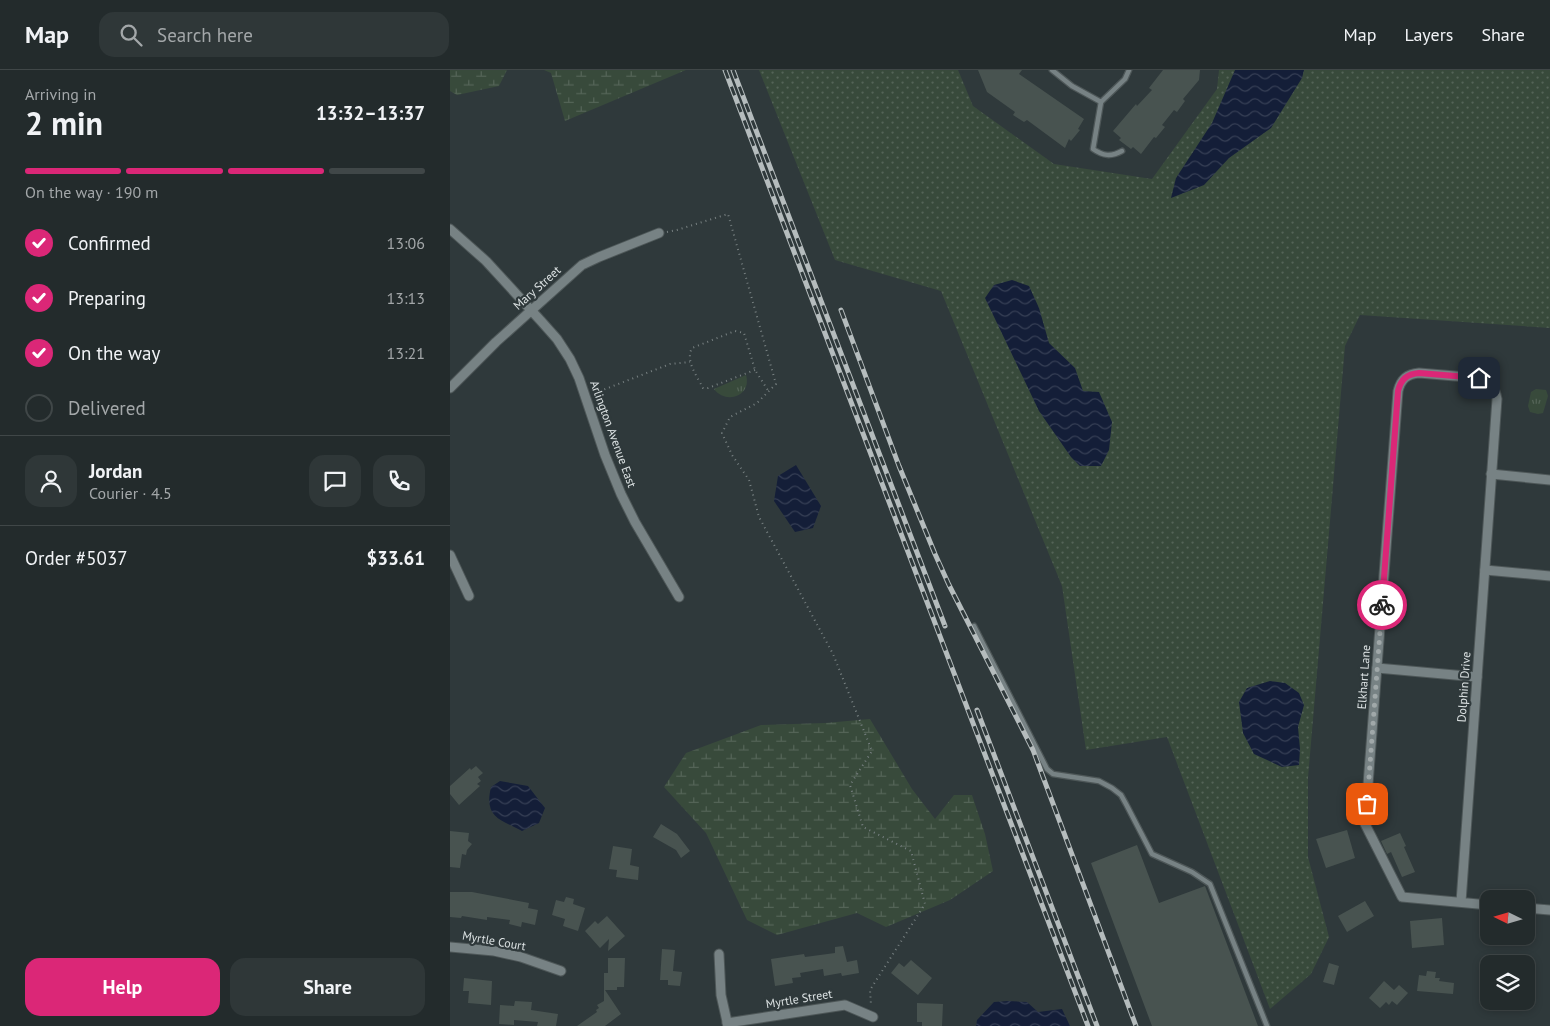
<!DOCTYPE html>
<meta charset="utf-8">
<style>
:root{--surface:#232b2c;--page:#2f3738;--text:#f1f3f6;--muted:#a3a7a9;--line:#404748;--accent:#db2777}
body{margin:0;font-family:"PT Sans",sans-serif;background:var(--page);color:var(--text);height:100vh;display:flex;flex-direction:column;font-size:19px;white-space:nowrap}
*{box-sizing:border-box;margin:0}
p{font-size:16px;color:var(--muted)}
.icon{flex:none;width:28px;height:28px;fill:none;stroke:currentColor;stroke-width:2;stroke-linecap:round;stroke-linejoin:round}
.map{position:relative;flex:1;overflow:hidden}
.side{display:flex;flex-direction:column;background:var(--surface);width:450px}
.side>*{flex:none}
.needle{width:32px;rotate:275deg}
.tools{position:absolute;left:1030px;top:820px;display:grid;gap:10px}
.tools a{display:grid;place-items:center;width:55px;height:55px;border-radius:10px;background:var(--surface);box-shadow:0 2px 8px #0003,0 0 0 1px var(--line);font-size:25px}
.pin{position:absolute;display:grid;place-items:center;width:42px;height:42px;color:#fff;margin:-21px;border-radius:10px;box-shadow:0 2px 8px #0006}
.courier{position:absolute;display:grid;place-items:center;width:50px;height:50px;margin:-25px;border:4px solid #db2777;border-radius:50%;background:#fff;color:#222;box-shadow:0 1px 6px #0007}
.headline em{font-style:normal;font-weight:700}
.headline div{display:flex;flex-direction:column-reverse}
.headline{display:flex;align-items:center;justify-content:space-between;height:85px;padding:0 25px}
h1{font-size:32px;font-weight:700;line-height:38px}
.bar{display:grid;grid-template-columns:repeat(4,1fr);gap:8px 5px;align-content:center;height:60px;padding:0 25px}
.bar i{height:6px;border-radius:4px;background:var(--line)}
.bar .on{background:var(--accent)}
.bar p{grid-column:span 4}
.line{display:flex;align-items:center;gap:12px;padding:0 25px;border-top:1px solid var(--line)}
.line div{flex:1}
.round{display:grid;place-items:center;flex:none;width:52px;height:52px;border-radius:15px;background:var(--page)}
ol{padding:0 25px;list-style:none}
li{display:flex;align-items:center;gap:15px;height:55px}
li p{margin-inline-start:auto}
li .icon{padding:5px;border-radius:50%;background:var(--accent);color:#fff;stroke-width:4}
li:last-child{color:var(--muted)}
li i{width:28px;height:28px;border:2px solid var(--line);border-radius:50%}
.action{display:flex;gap:10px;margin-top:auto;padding:10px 25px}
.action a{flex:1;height:58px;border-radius:15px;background:var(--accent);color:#fff;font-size:20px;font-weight:700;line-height:58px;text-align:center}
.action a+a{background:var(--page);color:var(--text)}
header{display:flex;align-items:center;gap:30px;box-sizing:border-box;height:70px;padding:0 25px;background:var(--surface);border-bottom:1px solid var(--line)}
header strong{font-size:24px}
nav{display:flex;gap:28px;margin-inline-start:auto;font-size:18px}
.search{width:350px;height:45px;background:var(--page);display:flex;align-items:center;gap:12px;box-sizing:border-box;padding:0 18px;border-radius:15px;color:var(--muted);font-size:19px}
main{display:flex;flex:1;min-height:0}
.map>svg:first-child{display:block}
.grass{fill:url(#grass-dots)}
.wetland{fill:url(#wetland-marsh)}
.park{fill:url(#park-tufts)}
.water{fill:url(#water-waves)}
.building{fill:#485350}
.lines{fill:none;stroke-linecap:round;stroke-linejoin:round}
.service-casing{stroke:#4e5758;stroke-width:7}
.minor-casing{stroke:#4e5758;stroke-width:11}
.path{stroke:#788182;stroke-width:2;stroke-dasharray:1 4;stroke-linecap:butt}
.service{stroke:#778284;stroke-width:4.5}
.minor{stroke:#778284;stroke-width:9}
.rail-casing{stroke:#b5bcbd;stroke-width:5}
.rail{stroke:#2f393b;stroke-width:3;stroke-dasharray:9;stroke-linecap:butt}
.done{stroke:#a0a8a9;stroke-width:5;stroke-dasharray:0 9}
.route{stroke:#db2777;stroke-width:6}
.labels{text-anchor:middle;stroke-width:4.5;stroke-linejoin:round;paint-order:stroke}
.street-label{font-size:12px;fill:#dde3e4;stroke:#2f393b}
</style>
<header>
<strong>Map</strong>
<div class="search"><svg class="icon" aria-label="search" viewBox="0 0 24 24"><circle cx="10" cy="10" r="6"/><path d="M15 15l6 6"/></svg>Search here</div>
<nav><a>Map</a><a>Layers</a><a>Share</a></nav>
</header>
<main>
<section class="side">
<div class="headline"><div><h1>2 min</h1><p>Arriving in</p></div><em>13:32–13:37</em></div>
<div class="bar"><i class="on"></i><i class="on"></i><i class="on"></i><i></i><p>On the way · 190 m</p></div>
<ol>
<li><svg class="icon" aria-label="check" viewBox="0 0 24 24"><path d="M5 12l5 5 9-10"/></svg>Confirmed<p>13:06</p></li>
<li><svg class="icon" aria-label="check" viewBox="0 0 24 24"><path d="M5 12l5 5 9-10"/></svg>Preparing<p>13:13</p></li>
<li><svg class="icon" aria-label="check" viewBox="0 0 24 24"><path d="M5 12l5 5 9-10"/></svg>On the way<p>13:21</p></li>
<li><i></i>Delivered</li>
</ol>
<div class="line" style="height:90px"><a class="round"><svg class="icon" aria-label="person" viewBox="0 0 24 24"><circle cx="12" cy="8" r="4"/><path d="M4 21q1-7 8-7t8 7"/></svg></a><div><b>Jordan</b><p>Courier · 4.5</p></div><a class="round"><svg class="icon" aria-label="chat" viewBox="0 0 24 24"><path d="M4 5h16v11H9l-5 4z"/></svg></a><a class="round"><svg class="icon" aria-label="phone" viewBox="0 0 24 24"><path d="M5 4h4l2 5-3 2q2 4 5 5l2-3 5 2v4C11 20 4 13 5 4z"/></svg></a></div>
<div class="line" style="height:65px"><div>Order #5037</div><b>$33.61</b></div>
<div class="action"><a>Help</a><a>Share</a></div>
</section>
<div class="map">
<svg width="1100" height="956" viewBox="0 0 1100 956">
<defs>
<pattern id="grass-dots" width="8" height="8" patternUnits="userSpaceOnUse" patternTransform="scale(1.25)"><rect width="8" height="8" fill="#384a3b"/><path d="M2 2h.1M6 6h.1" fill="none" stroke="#546457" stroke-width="1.8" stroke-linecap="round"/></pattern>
<pattern id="wetland-marsh" width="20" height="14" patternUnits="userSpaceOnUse" patternTransform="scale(1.25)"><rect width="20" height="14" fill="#384a3b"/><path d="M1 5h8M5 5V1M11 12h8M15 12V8" fill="none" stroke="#546457"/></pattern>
<pattern id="park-tufts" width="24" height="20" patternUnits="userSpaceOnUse" patternTransform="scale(1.25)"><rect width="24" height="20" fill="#384a3b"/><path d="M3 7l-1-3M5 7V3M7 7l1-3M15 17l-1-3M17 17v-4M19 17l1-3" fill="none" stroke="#546457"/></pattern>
<pattern id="water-waves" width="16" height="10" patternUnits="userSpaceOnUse" patternTransform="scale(1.25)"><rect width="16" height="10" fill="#141e38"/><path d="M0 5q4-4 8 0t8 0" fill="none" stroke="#363f55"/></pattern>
</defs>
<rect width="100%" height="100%" fill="#2f393b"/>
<polygon class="grass" points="309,0 508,0 523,36 604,94 702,109 767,19 769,0 1100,0 1100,258 910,245 895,276 858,708 858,787 879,867 861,904 820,939 717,667 636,680 612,516 491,221 385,190"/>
<g class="wetland">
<polygon points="0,0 57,0 49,16 7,25 0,21"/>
<polygon points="94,0 236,0 115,51 101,3"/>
<polygon points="420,649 462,719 485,749 504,725 522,725 535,764 543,801 500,830 436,857 407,843 327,865 297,850 256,763 214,717 236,683 311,655 375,653"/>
</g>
<g class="park">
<path d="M 296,305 C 302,326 276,335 264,319 Z"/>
<polygon points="1086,319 1096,320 1098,326 1093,343 1088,344 1080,342 1078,336 1081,322"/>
</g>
<g class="water">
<polygon points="785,0 854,0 852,8 821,58 779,88 754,115 721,128 726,108 762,53"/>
<polygon points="562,210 579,216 589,238 599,273 625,298 633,321 649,322 662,352 659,380 651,396 630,396 621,387 589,341 535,228 544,215"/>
<polygon points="346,395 371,436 363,458 345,462 324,431 328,406"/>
<polygon points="820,611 835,613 849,623 854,635 848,657 850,679 849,695 832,697 804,684 793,663 789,632 797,618"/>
<path d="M 50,711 L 78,716 L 95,738 L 89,753 L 72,761 C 49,749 34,747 41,717 Z"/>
<polygon points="558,931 577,932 588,942 612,939 620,956 526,956 527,950 544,932"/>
</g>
<g class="building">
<polygon points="528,0 572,0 569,4 634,49 628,59 630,60 621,71 619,69 615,78 577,50 574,52 563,45 565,42 537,22"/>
<polygon points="713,0 750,0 749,10 733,29 735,31 727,42 724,40 712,55 715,57 706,68 704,67 691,84 683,77 681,79 669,70 671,68 663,61 686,34 687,36 702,20 699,18"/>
<polygon points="26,696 33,703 28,707 31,711 27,714 30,716 9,735 0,724 0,716 20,698 21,700"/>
<polygon points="211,754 227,764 240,781 231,788 226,780 203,767"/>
<polygon points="897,760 905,788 876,798 866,769"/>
<polygon points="0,761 19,763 18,771 22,774 17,780 16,785 12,784 10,798 0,797"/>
<polygon points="950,763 956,776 954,777 965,802 952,807 941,782 937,784 931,771"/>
<polygon points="687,775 709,833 755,816 808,956 702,956 641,793"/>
<polygon points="163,776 182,779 180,795 189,797 188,810 166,807 167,800 159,799"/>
<polygon points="0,822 22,822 79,833 78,838 88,840 85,855 72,852 71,857 59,854 60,850 37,847 37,850 12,846 11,848 0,847"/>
<polygon points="116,827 124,829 123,834 135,838 128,861 113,856 115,849 102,845 106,830 114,832"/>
<polygon points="915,831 924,846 897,862 888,846"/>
<polygon points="157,846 175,866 158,881 159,869 150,878 135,861 145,851 148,854"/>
<polygon points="992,848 994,875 962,878 960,851"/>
<polygon points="393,876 397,892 407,890 409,903 392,906 391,903 374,906 373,899 350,903 351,907 342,908 343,913 325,916 321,889 354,884 355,887 385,883 385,877"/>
<polygon points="212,879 225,880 223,901 232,902 230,916 218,915 218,910 210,910"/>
<polygon points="158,888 175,888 174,917 167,917 167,920 155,920 171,944 155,956 127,956 147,942 146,940 149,938 147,935 154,931 154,903 158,903"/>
<polygon points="461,890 482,908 468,925 441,903 449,893 454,897"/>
<polygon points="879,893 889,896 884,915 873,912"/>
<polygon points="977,901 986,902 985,908 990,908 989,911 1004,913 1003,924 967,921 969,905 976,906"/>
<polygon points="14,908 42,911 41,935 18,933 19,921 13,921"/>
<polygon points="934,911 944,920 949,915 958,923 947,935 942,931 939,935 936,932 930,938 919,928"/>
<polygon points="65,931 82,932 81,940 108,944 106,956 87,956 88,952 64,950 64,955 49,954 50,935 64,936"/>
<polygon points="467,933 493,934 492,956 472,956 472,952 467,952"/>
</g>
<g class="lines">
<g class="service-casing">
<g id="service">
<polyline points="602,0 622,16 651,32 675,9 679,0"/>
<path d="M 651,32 L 643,79 C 653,86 661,87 672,81"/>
<polyline points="524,556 597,699 603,704 649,711 662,718 671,725 676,734 702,784 742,802 760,814 817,956"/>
</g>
</g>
<g class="minor-casing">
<g id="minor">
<polyline points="0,159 36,191 91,251 107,269 120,289 129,308 155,385 171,424 185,452 229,527"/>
<polyline points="0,318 46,272 132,195 149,187 209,163"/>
<polyline points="1041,404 1100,410"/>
<polyline points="0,485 19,526"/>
<polyline points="1035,500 1100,506"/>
<polyline points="927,598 1027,607"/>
<path d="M 1011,832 L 1047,329 C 1045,317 1040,312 1029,308 L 969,303 C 957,304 951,309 948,321 L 915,754 L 952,827 L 1039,835"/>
<polyline points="1076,838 1100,840"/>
<polyline points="0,877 44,881 71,887 111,901"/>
<polyline points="269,884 271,925 278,956"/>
<polyline points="277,953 395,935 423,947"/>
</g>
</g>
<g class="path">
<polyline points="217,162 227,160 278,144 326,314 307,333 280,347 272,363 282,385 299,410 309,447 383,584 422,681 400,715 413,757 461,781 475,834 420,920 421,935"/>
<path d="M 305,300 L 258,318 L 253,318 C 247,306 235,291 242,278 L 285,261 L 294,263 L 305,300 L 319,322"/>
<polyline points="145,323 220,294 240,292"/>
</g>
<use href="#service" class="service"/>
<use href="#minor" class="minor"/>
<g class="rail-casing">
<g id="rail">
<polyline points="275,0 638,956"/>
<polyline points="283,0 495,556"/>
<polyline points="391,240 449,396 485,484 499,515 583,680 686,956"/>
<polyline points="527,640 647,956"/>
</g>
</g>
<use href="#rail" class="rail"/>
</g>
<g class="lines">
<polyline class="done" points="917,734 932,535"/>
<path class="route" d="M 932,535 L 948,321 C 951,309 957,304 969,303 L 1029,308"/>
</g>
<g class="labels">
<g class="street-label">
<text transform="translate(87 218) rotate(-42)" y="4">Mary Street</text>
<text transform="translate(163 364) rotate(70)" y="4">Arlington Avenue East</text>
<text transform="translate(914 607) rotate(-86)" y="4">Elkhart Lane</text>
<text transform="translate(1014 617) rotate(-86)" y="4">Dolphin Drive</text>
<text transform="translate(44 871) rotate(10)" y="4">Myrtle Court</text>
<text transform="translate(349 929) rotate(-9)" y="4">Myrtle Street</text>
</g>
</g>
</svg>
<div class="tools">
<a><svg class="needle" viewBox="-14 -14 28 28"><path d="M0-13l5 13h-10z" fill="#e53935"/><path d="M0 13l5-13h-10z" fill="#a3a7a9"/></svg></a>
<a><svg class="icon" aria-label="layers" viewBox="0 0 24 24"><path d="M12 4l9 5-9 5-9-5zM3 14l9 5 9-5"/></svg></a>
</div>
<div class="pin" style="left:917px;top:734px;background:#ea580c"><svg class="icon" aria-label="bag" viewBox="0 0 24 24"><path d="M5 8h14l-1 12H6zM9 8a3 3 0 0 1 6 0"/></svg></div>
<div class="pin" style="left:1029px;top:308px;background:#1f2937"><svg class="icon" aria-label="home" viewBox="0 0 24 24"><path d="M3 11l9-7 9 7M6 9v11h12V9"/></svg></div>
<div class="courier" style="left:932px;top:535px"><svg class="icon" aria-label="bike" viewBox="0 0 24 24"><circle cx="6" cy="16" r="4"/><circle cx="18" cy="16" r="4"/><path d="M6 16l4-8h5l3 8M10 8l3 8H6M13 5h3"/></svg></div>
</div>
</main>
